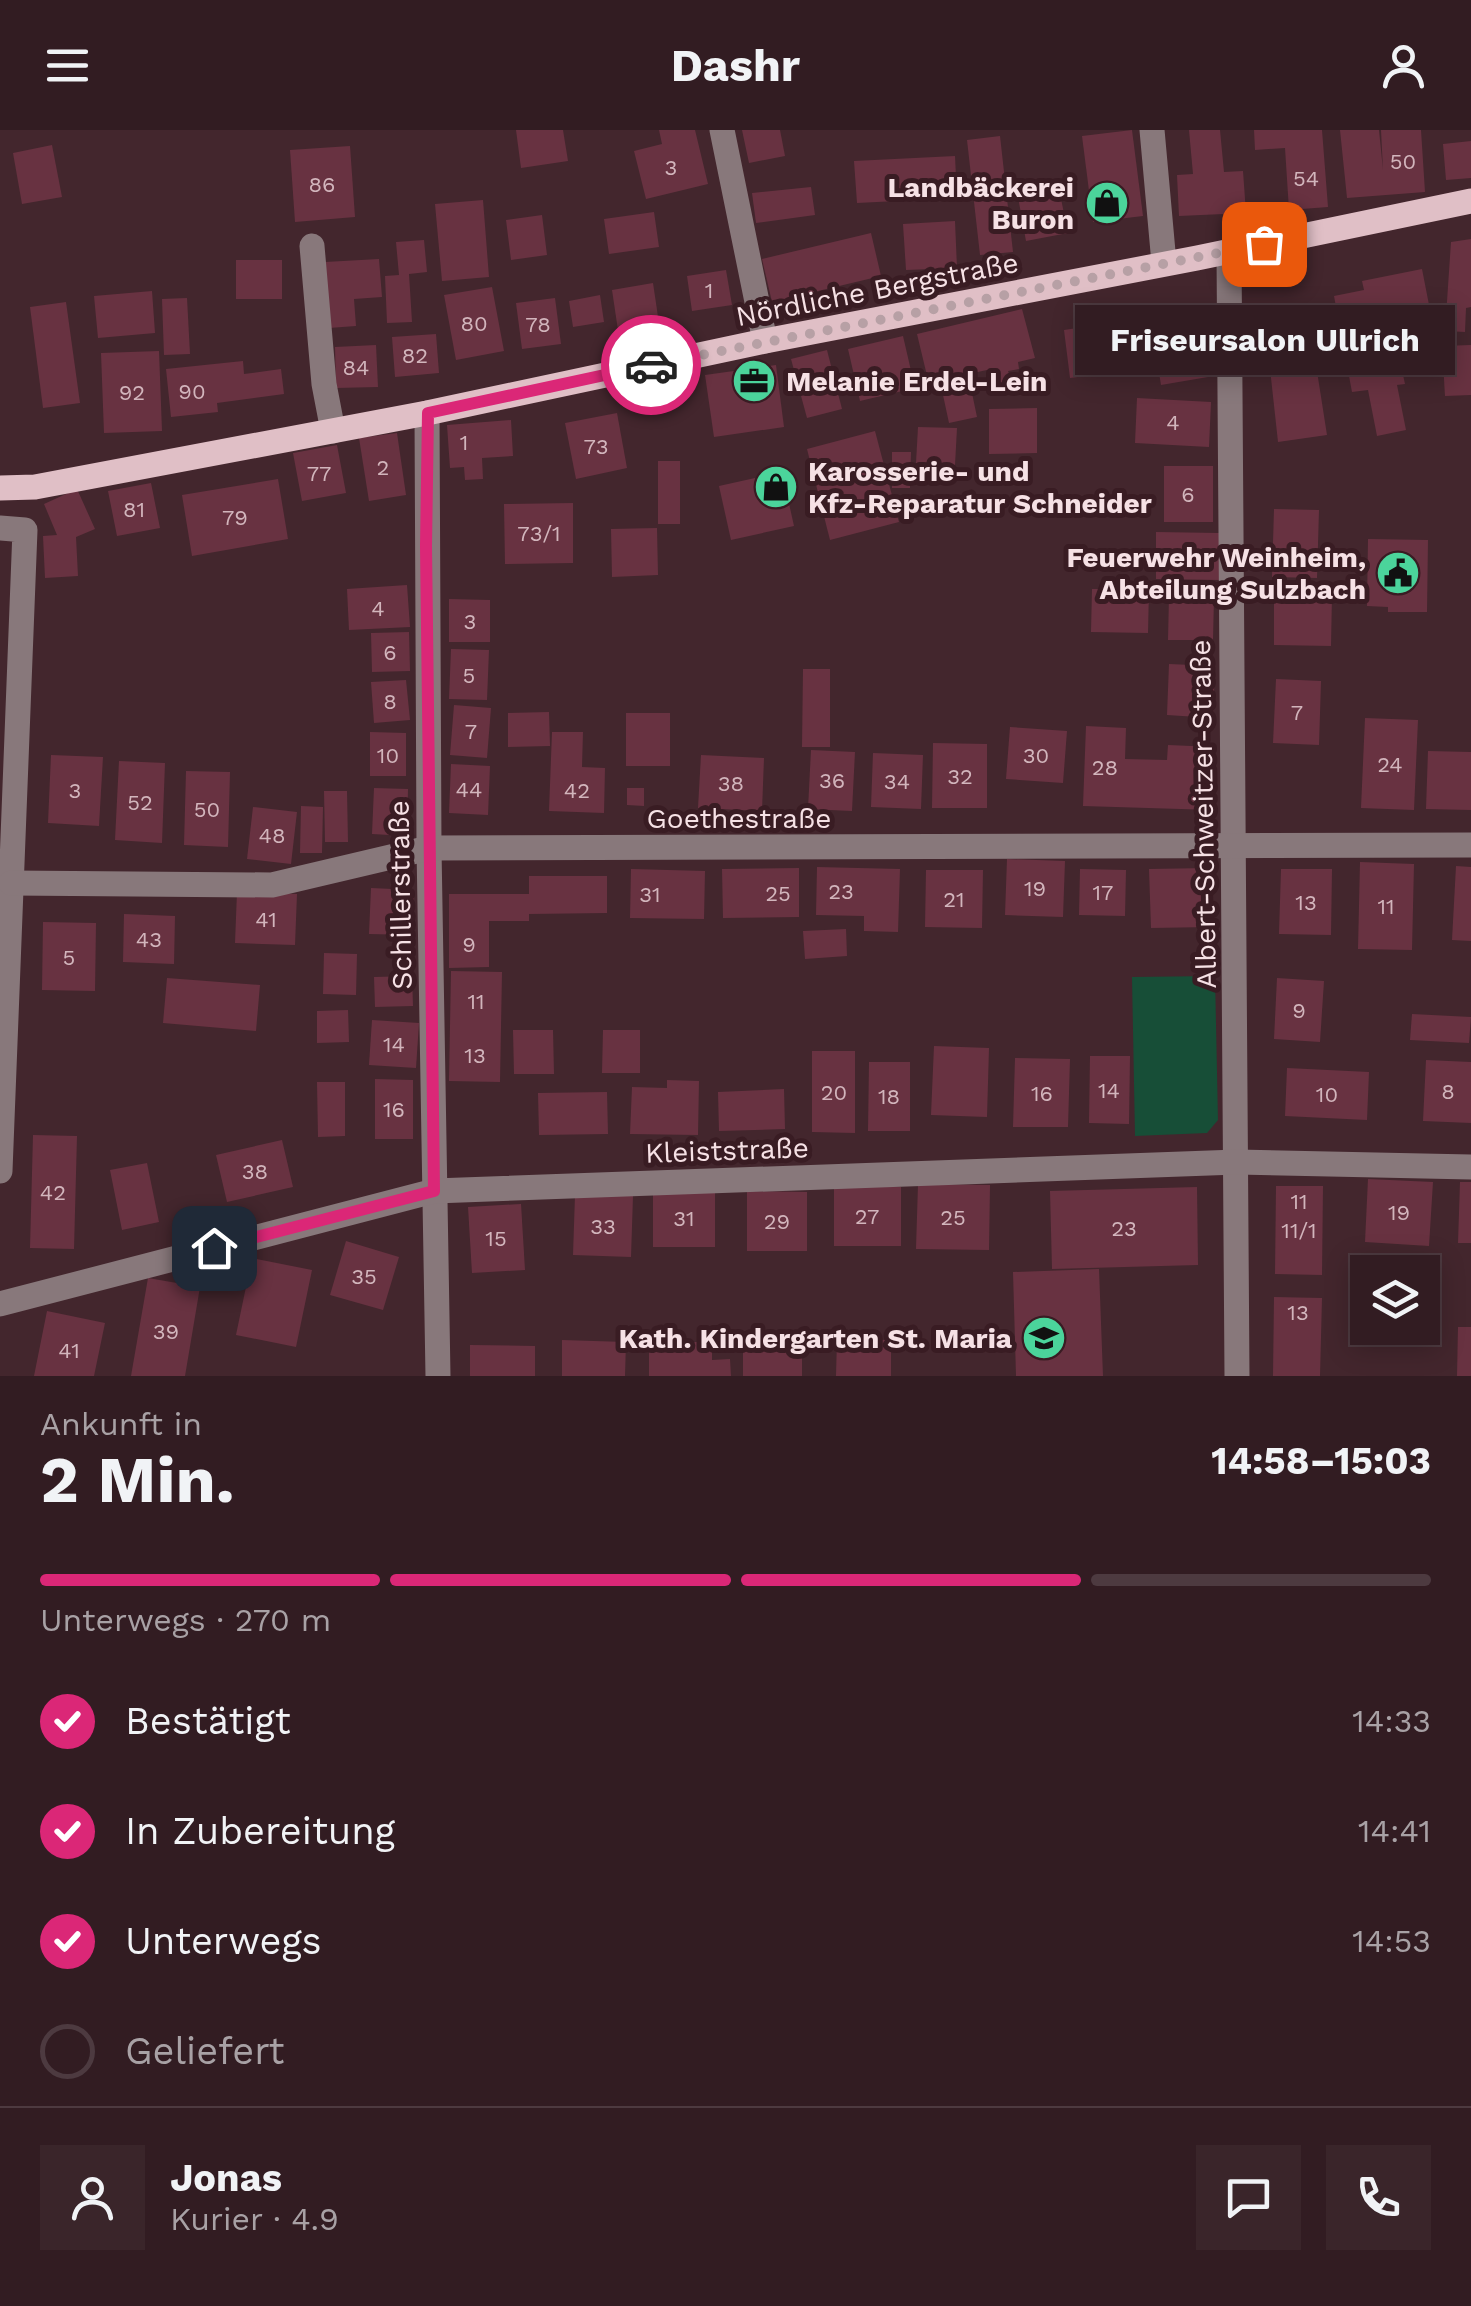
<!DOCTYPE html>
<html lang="de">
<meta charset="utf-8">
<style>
:root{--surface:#321c22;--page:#3a252a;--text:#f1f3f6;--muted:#a8a1a5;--line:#4d3a40;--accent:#db2777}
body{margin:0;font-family:"Work Sans",sans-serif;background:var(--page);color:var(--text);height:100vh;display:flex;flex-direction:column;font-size:38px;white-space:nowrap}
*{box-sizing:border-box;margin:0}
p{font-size:32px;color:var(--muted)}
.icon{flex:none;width:55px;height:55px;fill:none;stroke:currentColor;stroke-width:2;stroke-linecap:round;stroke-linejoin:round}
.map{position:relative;height:1246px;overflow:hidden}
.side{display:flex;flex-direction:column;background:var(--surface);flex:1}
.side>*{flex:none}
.fabs{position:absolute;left:1350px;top:1125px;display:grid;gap:20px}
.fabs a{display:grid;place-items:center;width:90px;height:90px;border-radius:0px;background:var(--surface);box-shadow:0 5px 25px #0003,0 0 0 2px var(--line);font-size:50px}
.pin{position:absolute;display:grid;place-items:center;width:85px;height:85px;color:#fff;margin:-42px;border-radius:20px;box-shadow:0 5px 15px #0006}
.courier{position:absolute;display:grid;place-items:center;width:100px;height:100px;margin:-50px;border:8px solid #db2777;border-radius:50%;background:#fff;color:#222;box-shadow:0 2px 12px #0007}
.bubble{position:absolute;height:70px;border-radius:0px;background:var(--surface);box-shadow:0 5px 25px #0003,0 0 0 2px var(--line);font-size:32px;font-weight:700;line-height:70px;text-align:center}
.overview em{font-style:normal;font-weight:700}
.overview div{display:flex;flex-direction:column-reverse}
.overview{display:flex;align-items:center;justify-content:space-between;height:170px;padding:0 40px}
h1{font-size:65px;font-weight:700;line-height:75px}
.bar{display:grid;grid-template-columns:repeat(4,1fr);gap:15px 10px;align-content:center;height:120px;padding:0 40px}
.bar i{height:12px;border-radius:8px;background:var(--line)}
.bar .active{background:var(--accent)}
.bar p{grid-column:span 4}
.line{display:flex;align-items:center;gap:25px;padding:0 40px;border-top:2px solid var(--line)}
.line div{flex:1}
.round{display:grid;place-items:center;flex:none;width:105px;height:105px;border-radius:0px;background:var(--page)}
ol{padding:0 40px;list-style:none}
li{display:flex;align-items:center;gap:30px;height:110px}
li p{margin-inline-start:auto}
li .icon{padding:10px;border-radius:50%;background:var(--accent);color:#fff;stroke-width:4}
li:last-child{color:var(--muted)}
li i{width:55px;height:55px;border:5px solid var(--line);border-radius:50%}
header{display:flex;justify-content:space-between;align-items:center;height:130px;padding:0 40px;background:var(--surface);font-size:45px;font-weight:700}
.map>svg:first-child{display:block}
.green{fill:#174e37}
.building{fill:#683241}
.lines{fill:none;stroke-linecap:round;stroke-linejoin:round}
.minor{stroke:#88787b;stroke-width:25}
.major{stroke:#e0bfc6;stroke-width:25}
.done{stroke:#b7a0a5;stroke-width:10;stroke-dasharray:0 18}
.route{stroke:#db2777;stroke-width:12}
.labels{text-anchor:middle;stroke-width:10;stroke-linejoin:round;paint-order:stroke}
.number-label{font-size:22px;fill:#d2b5bc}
.poi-label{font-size:28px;font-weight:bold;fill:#f6e1e5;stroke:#391c23;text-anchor:end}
.street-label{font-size:28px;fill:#f6e1e5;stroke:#391c23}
</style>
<header><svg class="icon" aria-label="menu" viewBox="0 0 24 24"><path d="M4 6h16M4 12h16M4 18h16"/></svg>Dashr<svg class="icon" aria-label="person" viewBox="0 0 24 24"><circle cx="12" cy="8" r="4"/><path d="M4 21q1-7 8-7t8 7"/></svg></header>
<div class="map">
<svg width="1471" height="1246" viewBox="0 0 1471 1246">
<rect width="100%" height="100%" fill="#43262d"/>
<polygon class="green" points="1215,846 1218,990 1207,1003 1135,1006 1132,847"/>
<g class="building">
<polygon points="516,0 563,0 568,31 521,38"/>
<polygon points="659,0 695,0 708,54 646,69 634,21 662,14"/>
<polygon points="742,0 780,0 785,26 749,33"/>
<polygon points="1132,0 1143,86 1093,92 1082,6"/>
<polygon points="1189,0 1220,0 1224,42 1243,41 1246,83 1179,86 1177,45 1193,44"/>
<polygon points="1254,0 1322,0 1328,77 1289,80 1285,18 1255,20"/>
<polygon points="1340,0 1379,0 1383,40 1381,0 1421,0 1425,62 1347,68"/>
<polygon points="1000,6 1013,122 980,125 967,10"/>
<polygon points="1471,11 1471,48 1446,50 1443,14"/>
<polygon points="52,15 62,67 22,74 13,23"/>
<polygon points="350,16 355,87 295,92 290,20"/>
<polygon points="955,26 957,68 857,73 854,31"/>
<polygon points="811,57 815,85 756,93 752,63"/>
<polygon points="1059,59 1068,103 1026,111 1018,67"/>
<polygon points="483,70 489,147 442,151 435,74"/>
<polygon points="654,82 659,117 609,124 604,89"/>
<polygon points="542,85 547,125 511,130 506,90"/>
<polygon points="955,91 957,138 906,140 903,94"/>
<polygon points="871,103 881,146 772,172 762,129"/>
<polygon points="1471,109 1471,177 1466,178 1465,202 1445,201 1451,112"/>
<polygon points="424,110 427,142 409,144 412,192 387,193 385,146 399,145 396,112"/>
<polygon points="379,129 382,167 354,169 356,196 329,198 325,132"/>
<rect x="236" y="130" width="46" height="39"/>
<polygon points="1422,139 1430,180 1401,186 1408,196 1404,205 1396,209 1387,204 1391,223 1398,222 1405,254 1397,255 1406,300 1377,306 1368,260 1352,262 1334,166 1364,160 1362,151"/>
<polygon points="726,140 732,175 692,181 687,146"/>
<polygon points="653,153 660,200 619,207 612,160"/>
<polygon points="492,157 504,221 456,230 444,165"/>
<polygon points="152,161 155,203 98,208 94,166"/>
<polygon points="600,165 604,192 573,197 569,171"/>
<polygon points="187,168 190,224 164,225 162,169"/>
<polygon points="555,168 561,214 522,219 516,173"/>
<polygon points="66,172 80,273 43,278 30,177"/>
<polygon points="1022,179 1035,228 1018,232 1019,239 1008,241 1014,259 989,265 987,240 968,244 977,287 949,293 940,251 929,254 917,204"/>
<polygon points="1110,193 1116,242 1070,248 1064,200"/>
<polygon points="1199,198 1208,247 1161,255 1153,206"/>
<polygon points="1311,203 1327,305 1278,312 1271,248 1272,208"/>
<polygon points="436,204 439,243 395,247 392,207"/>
<polygon points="903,206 915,258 860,271 848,219"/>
<polygon points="376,215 378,257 336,258 335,217"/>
<polygon points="1471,215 1471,265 1445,266 1442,216"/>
<polygon points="827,220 842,279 807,288 791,229"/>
<polygon points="159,221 162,301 104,303 101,223"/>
<polygon points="243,231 244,244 281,239 284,264 217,273 218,282 171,287 166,239"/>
<polygon points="776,235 784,297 714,307 705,245"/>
<polygon points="1137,268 1211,272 1209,317 1135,313"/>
<polygon points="1037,278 1037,323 989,324 989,279"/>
<polygon points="617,283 627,338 576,349 565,293"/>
<polygon points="511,290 513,326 482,328 483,349 465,350 464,337 450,338 447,295"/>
<polygon points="918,297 957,298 955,335 916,333"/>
<polygon points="875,301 899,392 830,410 807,319"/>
<polygon points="397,303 406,365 369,371 359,308"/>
<polygon points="337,315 346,363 302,371 293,323"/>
<polygon points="892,322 911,322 910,358 892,358"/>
<rect x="658" y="331" width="22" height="63"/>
<rect x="1164" y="336" width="49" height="56"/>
<polygon points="782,342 794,396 731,410 719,356"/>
<polygon points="278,349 288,409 192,426 182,365"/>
<polygon points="151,353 160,398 117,406 108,361"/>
<polygon points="77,359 95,399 76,407 78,446 45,448 43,406 57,405 44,374"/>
<polygon points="573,373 573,433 505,434 504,374"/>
<polygon points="1274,379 1319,380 1317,448 1272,447"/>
<polygon points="657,398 658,445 612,447 611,399"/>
<polygon points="1156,402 1219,403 1219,450 1156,449"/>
<polygon points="1368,409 1428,410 1427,482 1388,482 1388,477 1367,476"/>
<polygon points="407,455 410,497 349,500 347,459"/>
<polygon points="1092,459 1149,459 1148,503 1091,502"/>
<polygon points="1274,464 1332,465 1331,516 1274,515"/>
<polygon points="1169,466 1214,467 1213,510 1168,510"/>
<polygon points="449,469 490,470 490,512 449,512"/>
<polygon points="409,502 410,541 372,542 371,503"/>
<polygon points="451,519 489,520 487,570 449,569"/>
<polygon points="1169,534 1215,536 1213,588 1167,585"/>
<polygon points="803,539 830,539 830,617 802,617"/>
<polygon points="1276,549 1321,551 1319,615 1273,613"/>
<polygon points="406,550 410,590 374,593 371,552"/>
<polygon points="454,575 491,578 487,628 450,625"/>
<polygon points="549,582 550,616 508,617 508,583"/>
<rect x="626" y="583" width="44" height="53"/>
<polygon points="1365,588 1418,590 1414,680 1361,678"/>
<polygon points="1086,596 1126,598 1125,629 1167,630 1168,615 1215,617 1213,680 1083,676"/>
<polygon points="1010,597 1067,601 1063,653 1006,649"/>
<polygon points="370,602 406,603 406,646 370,646"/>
<polygon points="552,602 583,602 582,637 605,638 604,683 549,681"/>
<polygon points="933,613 987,614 987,678 932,678"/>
<polygon points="811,620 855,622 852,681 808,679"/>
<polygon points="1428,621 1471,622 1471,680 1426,679"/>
<polygon points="873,623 923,625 921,679 871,677"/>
<polygon points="51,625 103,627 99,696 48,693"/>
<polygon points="701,625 764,628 762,681 698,678"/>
<polygon points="119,631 165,633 162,713 115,710"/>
<polygon points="451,634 490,636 488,685 449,683"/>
<polygon points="186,641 230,642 228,717 184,715"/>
<polygon points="374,658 408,659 407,706 372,704"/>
<polygon points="627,658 644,658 644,676 627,675"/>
<polygon points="324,661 347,661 348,712 325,712"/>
<polygon points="301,676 323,677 322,723 300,723"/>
<polygon points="253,677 297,682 291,734 247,729"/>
<polygon points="1007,729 1065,731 1063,787 1005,785"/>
<polygon points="1360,732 1414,734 1412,820 1358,819"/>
<polygon points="1456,736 1471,737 1471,811 1452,810"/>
<polygon points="817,737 900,739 898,802 864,801 864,786 816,785"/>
<polygon points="799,738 799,787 723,788 722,739"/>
<polygon points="1209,738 1210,797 1151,798 1149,739"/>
<polygon points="631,739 705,741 704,789 630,788"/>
<polygon points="1080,739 1126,740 1125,786 1079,785"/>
<polygon points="1281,739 1332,739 1331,805 1279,804"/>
<polygon points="926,740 983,740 982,798 925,797"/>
<polygon points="529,746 607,746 607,783 529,784 529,791 489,791 489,837 449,838 449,764 529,764"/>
<polygon points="371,758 414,760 413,805 369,804"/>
<polygon points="237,762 297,764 295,815 235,813"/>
<polygon points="124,784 175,786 174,834 123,832"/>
<polygon points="43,792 96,793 95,861 42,860"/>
<polygon points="846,799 847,826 805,829 803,801"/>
<polygon points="324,823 357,824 356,865 323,864"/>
<polygon points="451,841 502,842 500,952 449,951"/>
<polygon points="412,846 413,876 375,877 374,847"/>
<polygon points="167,848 260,855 256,901 163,893"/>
<polygon points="1277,848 1324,851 1320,912 1274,909"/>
<polygon points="348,880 349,912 317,913 317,881"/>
<polygon points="1412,884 1471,887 1469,913 1410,910"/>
<polygon points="372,890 419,893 416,938 369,935"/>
<polygon points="513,900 553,900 554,944 514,944"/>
<polygon points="603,900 640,900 640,943 602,943"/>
<polygon points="934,916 989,918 987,987 931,985"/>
<polygon points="812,921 855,921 855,1003 812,1002"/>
<polygon points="1090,926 1130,926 1129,994 1089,993"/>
<polygon points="1015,928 1070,929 1068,997 1013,997"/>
<polygon points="1426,930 1471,932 1471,993 1423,991"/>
<polygon points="869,932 910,932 910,1001 868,1001"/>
<polygon points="1287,938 1369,942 1367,990 1285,986"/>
<polygon points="375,949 413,950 413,1009 375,1009"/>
<polygon points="667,950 699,951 698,1005 630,1004 632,957 667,958"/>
<polygon points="317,952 345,952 345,1006 318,1007"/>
<polygon points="784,959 785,999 719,1001 718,962"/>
<polygon points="607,962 608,1004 539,1005 538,963"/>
<polygon points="33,1005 77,1006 74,1119 30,1118"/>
<polygon points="282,1010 293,1057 227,1072 216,1025"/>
<polygon points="147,1033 159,1092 122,1100 110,1040"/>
<polygon points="1368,1049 1433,1052 1429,1116 1365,1112"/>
<polygon points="1460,1052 1471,1052 1471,1113 1458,1113"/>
<polygon points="918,1054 990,1055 989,1120 916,1119"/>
<polygon points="1276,1056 1323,1056 1322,1145 1275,1144"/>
<rect x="834" y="1057" width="67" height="59"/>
<polygon points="1197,1057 1198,1135 1052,1139 1050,1061"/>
<rect x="653" y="1060" width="62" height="57"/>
<polygon points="747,1061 807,1062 807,1121 747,1121"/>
<polygon points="575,1065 633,1066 631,1127 573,1125"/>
<polygon points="521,1074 525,1140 472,1143 468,1077"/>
<polygon points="346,1111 399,1127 383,1180 330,1165"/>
<polygon points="252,1128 312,1140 296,1217 236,1205"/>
<polygon points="1099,1139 1103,1246 1016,1246 1013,1142"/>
<polygon points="148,1148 200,1157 185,1246 131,1246"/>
<polygon points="1274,1167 1322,1168 1320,1246 1273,1246"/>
<polygon points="47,1181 105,1193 94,1246 34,1246"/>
<polygon points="1458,1197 1471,1197 1471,1246 1457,1246"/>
<polygon points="837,1209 891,1210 891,1246 836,1246"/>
<polygon points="562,1210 626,1212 625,1246 562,1246"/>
<polygon points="649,1212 712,1212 712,1230 730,1229 731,1246 649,1246"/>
<polygon points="470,1215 535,1216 535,1246 470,1246"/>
<rect x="743" y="1221" width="59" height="25"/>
</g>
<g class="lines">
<g class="minor">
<polyline points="722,0 765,211"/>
<polyline points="1152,0 1164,133"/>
<polyline points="312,116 324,254 333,301"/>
<polyline points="1229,122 1237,1246"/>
<polyline points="427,283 429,718 438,1246"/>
<polyline points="0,398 25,400 0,1041"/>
<polyline points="11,753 272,755 429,718 1471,715"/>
<polyline points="0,1174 434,1061 1237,1032 1471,1037"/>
</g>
<polyline class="major" points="0,358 35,357 427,283 765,211 1197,128 1471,71"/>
</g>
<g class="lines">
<polyline class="done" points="651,235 1264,114"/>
<polyline class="route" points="214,1118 434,1061 426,416 428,283 651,235"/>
</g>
<defs>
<g id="shop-disc" transform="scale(2.25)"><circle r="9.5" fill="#4bd49b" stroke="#391c23"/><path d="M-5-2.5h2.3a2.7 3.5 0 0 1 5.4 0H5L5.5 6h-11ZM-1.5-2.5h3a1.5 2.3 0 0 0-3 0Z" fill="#111"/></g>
<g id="office-disc" transform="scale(2.25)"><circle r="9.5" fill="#4bd49b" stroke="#391c23"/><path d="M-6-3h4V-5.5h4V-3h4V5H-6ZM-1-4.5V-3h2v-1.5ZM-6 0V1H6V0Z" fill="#111"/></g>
<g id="civic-disc" transform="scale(2.25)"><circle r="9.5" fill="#4bd49b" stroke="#391c23"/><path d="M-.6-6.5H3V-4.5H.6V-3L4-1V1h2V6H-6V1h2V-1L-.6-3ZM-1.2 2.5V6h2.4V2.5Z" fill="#111"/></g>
<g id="school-disc" transform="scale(2.25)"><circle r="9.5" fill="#4bd49b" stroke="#391c23"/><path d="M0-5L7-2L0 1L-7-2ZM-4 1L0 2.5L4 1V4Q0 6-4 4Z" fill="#111"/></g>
</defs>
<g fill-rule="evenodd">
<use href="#shop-disc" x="1107" y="73"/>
<use href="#office-disc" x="754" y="251"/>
<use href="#shop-disc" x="776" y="357"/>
<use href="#civic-disc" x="1398" y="443"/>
<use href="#school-disc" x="1044" y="1208"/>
</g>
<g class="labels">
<g class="number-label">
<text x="1403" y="39">50</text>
<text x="671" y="45">3</text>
<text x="1306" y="56">54</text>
<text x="322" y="62">86</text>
<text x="709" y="168">1</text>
<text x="474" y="201">80</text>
<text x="538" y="202">78</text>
<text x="415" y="233">82</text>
<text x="356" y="245">84</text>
<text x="192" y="269">90</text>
<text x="132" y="270">92</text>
<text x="1173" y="300">4</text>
<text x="464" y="320">1</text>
<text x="596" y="324">73</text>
<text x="383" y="345">2</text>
<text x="319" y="351">77</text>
<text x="1188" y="372">6</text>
<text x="134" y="387">81</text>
<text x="235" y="395">79</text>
<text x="539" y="411">73/1</text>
<text x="378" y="486">4</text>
<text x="470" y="499">3</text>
<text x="390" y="530">6</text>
<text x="469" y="553">5</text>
<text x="390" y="579">8</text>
<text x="1297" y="590">7</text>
<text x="471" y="609">7</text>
<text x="388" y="633">10</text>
<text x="1036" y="633">30</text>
<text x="1390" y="642">24</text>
<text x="1105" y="645">28</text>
<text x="960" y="654">32</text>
<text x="832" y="658">36</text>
<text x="897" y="659">34</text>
<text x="731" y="661">38</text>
<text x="469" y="667">44</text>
<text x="75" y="668">3</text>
<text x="577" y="668">42</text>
<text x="140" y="680">52</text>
<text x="207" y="687">50</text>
<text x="272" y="713">48</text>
<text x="1035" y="766">19</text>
<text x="841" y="769">23</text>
<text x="1103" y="770">17</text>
<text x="778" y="771">25</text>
<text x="650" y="772">31</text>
<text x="954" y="777">21</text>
<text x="1306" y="780">13</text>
<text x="1386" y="784">11</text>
<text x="266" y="797">41</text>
<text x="149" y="817">43</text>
<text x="469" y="822">9</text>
<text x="69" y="835">5</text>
<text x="476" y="879">11</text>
<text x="1299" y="888">9</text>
<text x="394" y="922">14</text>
<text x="475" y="933">13</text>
<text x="1109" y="968">14</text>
<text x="1448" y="969">8</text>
<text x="834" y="970">20</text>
<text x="1042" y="971">16</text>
<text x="1327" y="972">10</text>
<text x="889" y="974">18</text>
<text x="394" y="987">16</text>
<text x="255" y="1049">38</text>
<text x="53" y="1070">42</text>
<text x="1299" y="1079">11</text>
<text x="1399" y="1090">19</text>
<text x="867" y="1094">27</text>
<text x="953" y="1095">25</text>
<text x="684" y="1096">31</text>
<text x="777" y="1099">29</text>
<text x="603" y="1104">33</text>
<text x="1124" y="1106">23</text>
<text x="1299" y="1108">11/1</text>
<text x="496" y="1116">15</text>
<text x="364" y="1154">35</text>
<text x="1298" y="1190">13</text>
<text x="166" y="1209">39</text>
<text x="69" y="1228">41</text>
</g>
<g class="poi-label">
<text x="1074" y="67">Landbäckerei<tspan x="1074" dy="32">Buron</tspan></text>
<text x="786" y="261" text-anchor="start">Melanie Erdel-Lein</text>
<text x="808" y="351" text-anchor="start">Karosserie- und<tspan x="808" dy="32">Kfz-Reparatur Schneider</tspan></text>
<text x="1366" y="437">Feuerwehr Weinheim,<tspan x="1366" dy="32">Abteilung Sulzbach</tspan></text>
<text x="1012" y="1218">Kath. Kindergarten St. Maria</text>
</g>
<g class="street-label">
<text transform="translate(877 159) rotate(-11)" y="10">Nördliche Bergstraße</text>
<text transform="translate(1203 684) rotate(-91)" y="10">Albert-Schweitzer-Straße</text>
<text x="739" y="698">Goethestraße</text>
<text transform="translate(400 765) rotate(-91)" y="10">Schillerstraße</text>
<text transform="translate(727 1020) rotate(-2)" y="10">Kleiststraße</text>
</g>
</g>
</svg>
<div class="fabs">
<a><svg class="icon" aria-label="layers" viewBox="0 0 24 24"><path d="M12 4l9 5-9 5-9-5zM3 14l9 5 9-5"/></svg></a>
</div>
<div class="pin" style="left:1264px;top:114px;background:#ea580c"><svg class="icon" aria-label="bag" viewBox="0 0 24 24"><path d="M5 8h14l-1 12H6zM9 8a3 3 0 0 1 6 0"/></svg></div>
<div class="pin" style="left:214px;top:1118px;background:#1f2937"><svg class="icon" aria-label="home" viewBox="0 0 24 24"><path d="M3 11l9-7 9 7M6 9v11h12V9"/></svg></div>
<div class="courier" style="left:651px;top:235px"><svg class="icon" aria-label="car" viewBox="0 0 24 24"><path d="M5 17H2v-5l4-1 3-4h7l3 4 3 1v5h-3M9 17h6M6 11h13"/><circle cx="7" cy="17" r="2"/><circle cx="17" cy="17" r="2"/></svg></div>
<div class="bubble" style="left:1075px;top:175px;width:380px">Friseursalon Ullrich</div>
</div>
<section class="side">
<div class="overview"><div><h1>2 Min.</h1><p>Ankunft in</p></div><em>14:58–15:03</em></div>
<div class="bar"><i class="active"></i><i class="active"></i><i class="active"></i><i></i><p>Unterwegs · 270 m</p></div>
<ol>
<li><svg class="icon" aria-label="check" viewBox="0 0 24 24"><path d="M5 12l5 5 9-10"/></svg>Bestätigt<p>14:33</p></li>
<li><svg class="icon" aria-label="check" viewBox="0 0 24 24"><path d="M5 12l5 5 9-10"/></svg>In Zubereitung<p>14:41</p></li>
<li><svg class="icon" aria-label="check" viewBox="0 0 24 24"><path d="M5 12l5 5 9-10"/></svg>Unterwegs<p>14:53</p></li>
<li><i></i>Geliefert</li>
</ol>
<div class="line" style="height:180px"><a class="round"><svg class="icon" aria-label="person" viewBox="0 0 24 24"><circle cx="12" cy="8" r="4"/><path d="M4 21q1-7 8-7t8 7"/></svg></a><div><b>Jonas</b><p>Kurier · 4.9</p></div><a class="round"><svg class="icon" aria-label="chat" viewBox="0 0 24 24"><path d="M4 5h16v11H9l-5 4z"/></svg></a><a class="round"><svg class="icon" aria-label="phone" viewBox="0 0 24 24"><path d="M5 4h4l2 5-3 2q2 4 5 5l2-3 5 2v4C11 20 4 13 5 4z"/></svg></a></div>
</section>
